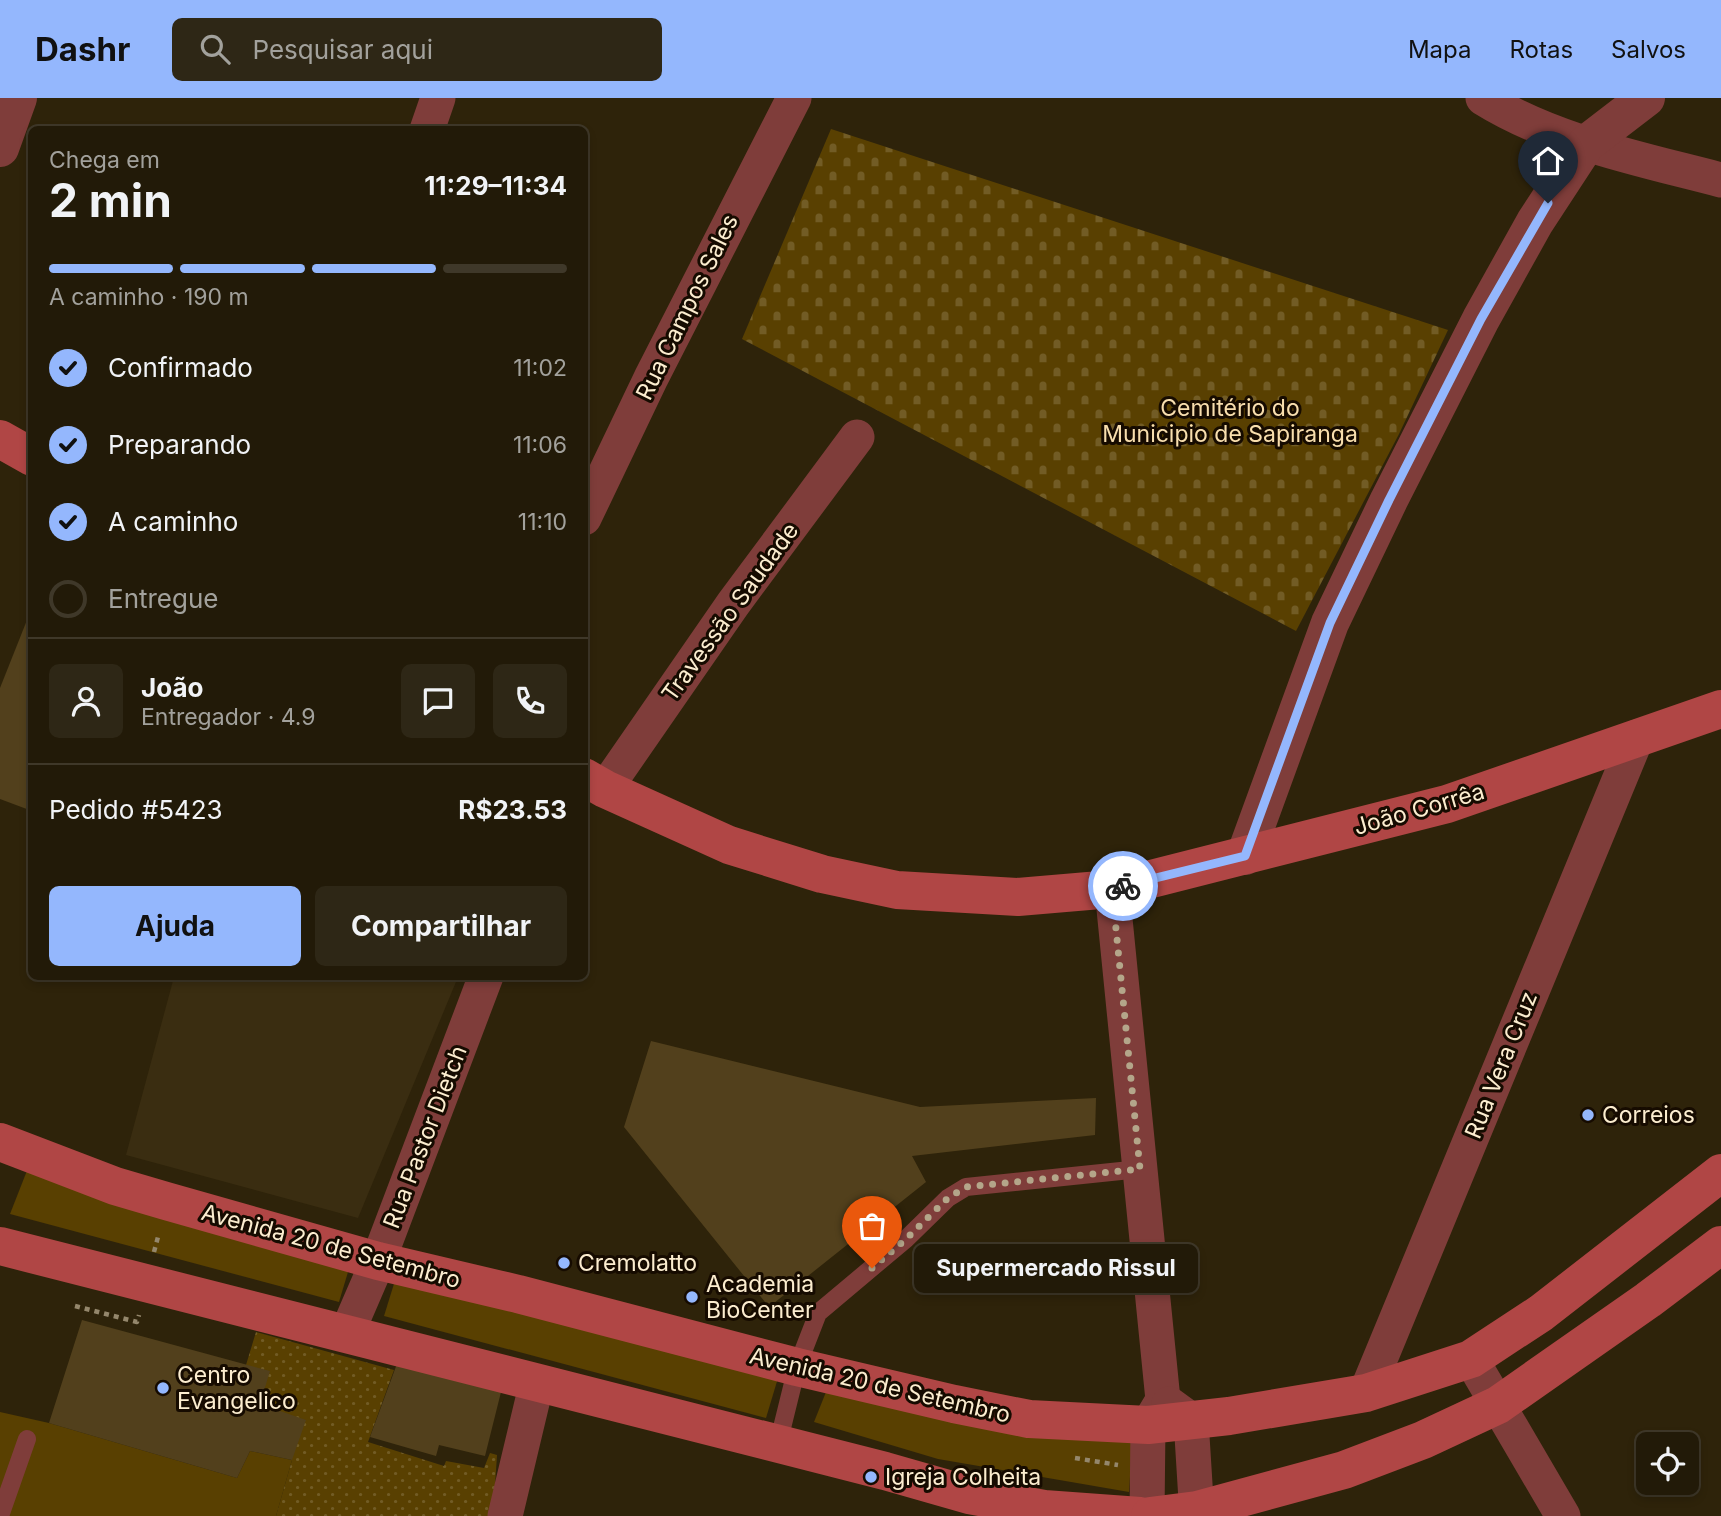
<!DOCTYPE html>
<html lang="pt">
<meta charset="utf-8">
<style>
:root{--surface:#221a08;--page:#2e2716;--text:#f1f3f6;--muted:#a2a19c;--line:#3f3829;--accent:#94b7fd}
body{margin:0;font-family:Inter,sans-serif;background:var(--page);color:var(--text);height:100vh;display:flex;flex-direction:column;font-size:26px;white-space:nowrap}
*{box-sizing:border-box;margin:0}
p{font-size:23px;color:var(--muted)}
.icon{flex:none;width:38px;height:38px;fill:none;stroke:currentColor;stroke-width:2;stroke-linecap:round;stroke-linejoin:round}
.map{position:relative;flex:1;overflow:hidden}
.side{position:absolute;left:28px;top:28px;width:560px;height:854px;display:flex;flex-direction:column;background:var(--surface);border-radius:10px;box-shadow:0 4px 10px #0003,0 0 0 2px var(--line)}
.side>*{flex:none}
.fabs{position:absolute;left:1636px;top:1334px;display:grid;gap:14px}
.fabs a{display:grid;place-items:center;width:63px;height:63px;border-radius:10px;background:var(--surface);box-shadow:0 4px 10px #0003,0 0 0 2px var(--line);font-size:35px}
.pin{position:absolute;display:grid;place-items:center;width:60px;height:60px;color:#fff;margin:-72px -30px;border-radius:50% 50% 50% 0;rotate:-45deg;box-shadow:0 0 7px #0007}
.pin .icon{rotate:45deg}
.courier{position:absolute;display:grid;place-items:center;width:70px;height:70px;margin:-35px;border:5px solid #94b7fd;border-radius:50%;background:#fff;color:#222;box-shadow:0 2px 9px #0007}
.bubble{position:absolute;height:49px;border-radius:10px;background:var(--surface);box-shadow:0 4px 10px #0003,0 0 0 2px var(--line);font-size:23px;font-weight:700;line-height:49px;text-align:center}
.summary em{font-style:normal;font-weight:700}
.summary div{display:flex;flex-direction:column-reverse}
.summary{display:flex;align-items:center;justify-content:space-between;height:119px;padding:0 21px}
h1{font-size:46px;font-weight:700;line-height:52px}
.bar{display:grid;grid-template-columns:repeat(4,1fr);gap:10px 7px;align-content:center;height:84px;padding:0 21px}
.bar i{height:9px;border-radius:5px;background:var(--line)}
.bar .selected{background:var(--accent)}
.bar p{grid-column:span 4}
.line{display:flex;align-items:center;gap:18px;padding:0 21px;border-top:2px solid var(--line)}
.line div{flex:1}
.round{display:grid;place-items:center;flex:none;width:74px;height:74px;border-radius:10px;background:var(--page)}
ol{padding:0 21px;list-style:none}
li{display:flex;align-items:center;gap:21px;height:77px}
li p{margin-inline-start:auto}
li .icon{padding:7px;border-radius:50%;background:var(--accent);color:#111;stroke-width:4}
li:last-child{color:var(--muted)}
li i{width:38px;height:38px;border:4px solid var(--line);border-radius:50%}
.action{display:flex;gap:14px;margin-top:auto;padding:14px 21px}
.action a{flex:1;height:80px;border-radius:10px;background:var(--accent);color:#111;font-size:28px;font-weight:700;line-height:80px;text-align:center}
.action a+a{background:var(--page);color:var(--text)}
header{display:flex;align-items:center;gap:42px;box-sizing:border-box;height:98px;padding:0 35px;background:var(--accent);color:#111}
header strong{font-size:33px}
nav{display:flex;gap:38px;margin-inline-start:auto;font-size:24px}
.search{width:490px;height:63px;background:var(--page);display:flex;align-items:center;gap:18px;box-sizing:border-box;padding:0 24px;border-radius:10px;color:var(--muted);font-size:26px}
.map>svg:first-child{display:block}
.built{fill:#3a2d11}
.green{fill:#594001}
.cemetery{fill:url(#cemetery-stones)}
.garden{fill:url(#garden-dots)}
.building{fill:#52401c}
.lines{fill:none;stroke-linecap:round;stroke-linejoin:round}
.path{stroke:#94876c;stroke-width:4.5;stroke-dasharray:5 5;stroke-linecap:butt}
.service{stroke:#7f3d3a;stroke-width:18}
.minor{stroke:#7f3d3a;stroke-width:35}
.tertiary{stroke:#7f3d3a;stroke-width:38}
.secondary{stroke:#b04645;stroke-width:38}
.done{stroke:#b4a68a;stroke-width:7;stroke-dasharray:0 12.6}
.route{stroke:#94b7fd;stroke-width:9}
.poi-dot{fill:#94b7fd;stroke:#160b00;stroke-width:2.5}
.labels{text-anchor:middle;stroke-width:6;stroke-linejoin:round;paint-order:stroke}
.street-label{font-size:23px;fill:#fcedcf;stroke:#160b00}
.park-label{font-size:23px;fill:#f8dead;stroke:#160b00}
.poi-label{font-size:23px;fill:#fcedcf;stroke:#160b00;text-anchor:start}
</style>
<header>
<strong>Dashr</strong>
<div class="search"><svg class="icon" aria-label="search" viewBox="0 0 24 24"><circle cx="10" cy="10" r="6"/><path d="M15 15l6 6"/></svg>Pesquisar aqui</div>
<nav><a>Mapa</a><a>Rotas</a><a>Salvos</a></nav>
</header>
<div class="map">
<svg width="1721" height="1418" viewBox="0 0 1721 1418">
<defs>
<pattern id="cemetery-stones" width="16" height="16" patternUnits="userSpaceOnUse" patternTransform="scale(1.75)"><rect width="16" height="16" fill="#594001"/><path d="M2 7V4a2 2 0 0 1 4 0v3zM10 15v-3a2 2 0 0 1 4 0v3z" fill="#725c25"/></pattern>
<pattern id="garden-dots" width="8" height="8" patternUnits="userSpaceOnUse" patternTransform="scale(1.75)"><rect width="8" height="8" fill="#594001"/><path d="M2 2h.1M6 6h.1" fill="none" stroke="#725c25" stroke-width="1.8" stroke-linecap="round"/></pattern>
</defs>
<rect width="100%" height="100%" fill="#2e230a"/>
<polygon class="built" points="174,879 458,879 358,1120 126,1057"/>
<g class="green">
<polygon points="30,1065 351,1164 339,1204 10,1116"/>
<polygon points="397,1176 781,1270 766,1320 384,1218"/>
<polygon points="828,1289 1132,1345 1129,1394 938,1361 814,1324"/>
<polygon points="0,1314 49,1325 237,1380 250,1353 292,1362 276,1418 0,1418"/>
</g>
<polygon class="cemetery" points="831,31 1448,232 1399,336 1296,533 742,241"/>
<polygon class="garden" points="256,1234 394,1272 368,1344 444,1368 446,1363 484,1370 490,1355 497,1357 493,1418 276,1418 292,1362 260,1306 246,1267"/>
<g class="building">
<polygon points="31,512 32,512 32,713 0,701 0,590"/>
<polygon points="651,943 920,1009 1096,1000 1095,1037 912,1058 926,1084 769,1209 624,1029"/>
<polygon points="82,1222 270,1273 260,1306 306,1322 292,1362 250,1353 237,1380 49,1325"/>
<polygon points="398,1263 502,1290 485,1358 439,1347 436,1358 370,1339"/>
</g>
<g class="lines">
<g class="path">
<polyline points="154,1154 159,1135"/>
<polyline points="75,1208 137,1224 139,1217"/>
<polyline points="1075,1360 1118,1367"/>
</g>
<g class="service">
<polyline points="778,1346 797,1269 818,1215 906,1141 948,1100 966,1089 1140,1071"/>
<polyline points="0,1418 27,1341"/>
</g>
<g class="minor">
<path d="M 1483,0 C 1554,44 1641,61 1721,82"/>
<polyline points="427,32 438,0"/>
<polyline points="584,420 651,280 794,0"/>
<polyline points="605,691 733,506 857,339"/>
<polyline points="1112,791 1163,1302 1148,1327 1147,1418"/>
<polyline points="346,1237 378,1163 486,878"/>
<polyline points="1471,1261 1563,1418"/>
<polyline points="1366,1295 1637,639"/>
<polyline points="1169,1306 1191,1322 1197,1418"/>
<polyline points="505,1418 537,1284"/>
</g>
<g class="tertiary">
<polyline points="0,50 18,0"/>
<polyline points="1245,758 1330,525 1389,402 1481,221 1535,124 1586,46 1646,0"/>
</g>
<g class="secondary">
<polyline points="0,341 32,359"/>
<polyline points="584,679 605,691 729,747 822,776 897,792 1018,799 1112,791 1447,706 1721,611"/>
<polyline points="0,1044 115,1088 166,1103 378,1163 518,1196 797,1269 954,1306 1029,1321 1148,1327 1229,1318 1366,1295 1471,1261 1541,1215 1721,1075"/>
<polyline points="0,1148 885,1373 969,1397 1044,1411 1140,1418"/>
<polyline points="1150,1418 1197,1412 1344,1372 1423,1342 1498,1307 1648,1202 1721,1147"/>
</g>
</g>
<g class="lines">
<polyline class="done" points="872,1170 906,1141 948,1100 966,1089 1140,1071 1112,791 1123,788"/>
<polyline class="route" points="1123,788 1245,758 1330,525 1389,402 1481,221 1548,105"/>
</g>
<g class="poi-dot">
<circle cx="1588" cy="1017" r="7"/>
<circle cx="564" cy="1165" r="7"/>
<circle cx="692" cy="1199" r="7"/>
<circle cx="163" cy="1290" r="7"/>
<circle cx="871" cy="1379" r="7"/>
</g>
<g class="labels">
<g class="street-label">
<text transform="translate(687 209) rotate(-64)" y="8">Rua Campos Sales</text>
<text transform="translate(730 514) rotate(-54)" y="8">Travessão Saudade</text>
<text transform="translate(1419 711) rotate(-16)" y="8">João Corrêa</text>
<text transform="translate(1501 967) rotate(-68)" y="8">Rua Vera Cruz</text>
<text transform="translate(425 1039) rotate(-69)" y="8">Rua Pastor Dietch</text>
<text transform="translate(331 1148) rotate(15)" y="8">Avenida 20 de Setembro</text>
<text transform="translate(880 1287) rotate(13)" y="8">Avenida 20 de Setembro</text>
</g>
<g class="park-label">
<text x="1230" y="318">Cemitério do<tspan x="1230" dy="26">Municipio de Sapiranga</tspan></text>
</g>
<g class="poi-label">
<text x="1602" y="1025">Correios</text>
<text x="578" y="1173">Cremolatto</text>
<text x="706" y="1194">Academia<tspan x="706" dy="26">BioCenter</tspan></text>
<text x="177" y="1285">Centro<tspan x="177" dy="26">Evangelico</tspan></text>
<text x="885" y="1387">Igreja Colheita</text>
</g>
</g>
</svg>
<div class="fabs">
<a><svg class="icon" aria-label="locate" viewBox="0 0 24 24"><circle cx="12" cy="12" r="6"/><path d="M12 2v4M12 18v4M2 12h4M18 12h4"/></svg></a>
</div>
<div class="pin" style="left:872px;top:1170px;background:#ea580c"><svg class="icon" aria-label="bag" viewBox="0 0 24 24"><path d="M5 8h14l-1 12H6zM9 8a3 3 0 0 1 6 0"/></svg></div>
<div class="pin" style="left:1548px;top:105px;background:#1f2937"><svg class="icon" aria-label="home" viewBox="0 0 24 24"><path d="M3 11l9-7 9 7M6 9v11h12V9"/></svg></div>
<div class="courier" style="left:1123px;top:788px"><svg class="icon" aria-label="bike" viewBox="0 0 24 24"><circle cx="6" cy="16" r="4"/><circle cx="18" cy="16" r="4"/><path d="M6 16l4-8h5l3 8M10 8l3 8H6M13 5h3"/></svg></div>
<div class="bubble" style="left:914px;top:1146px;width:284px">Supermercado Rissul</div>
<section class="side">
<div class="summary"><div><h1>2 min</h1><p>Chega em</p></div><em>11:29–11:34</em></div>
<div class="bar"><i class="selected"></i><i class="selected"></i><i class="selected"></i><i></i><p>A caminho · 190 m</p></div>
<ol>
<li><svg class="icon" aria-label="check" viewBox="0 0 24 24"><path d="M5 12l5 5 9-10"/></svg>Confirmado<p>11:02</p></li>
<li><svg class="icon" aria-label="check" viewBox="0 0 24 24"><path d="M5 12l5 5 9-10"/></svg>Preparando<p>11:06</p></li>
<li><svg class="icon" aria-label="check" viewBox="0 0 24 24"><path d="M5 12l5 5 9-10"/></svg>A caminho<p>11:10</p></li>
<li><i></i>Entregue</li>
</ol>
<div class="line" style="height:126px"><a class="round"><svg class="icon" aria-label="person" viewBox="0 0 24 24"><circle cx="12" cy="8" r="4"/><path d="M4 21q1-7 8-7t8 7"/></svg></a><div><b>João</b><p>Entregador · 4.9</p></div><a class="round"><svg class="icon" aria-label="chat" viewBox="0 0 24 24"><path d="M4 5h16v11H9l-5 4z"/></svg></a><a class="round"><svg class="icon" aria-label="phone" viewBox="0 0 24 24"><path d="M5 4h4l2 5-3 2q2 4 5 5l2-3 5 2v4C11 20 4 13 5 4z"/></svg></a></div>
<div class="line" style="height:91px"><div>Pedido #5423</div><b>R$23.53</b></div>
<div class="action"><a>Ajuda</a><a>Compartilhar</a></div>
</section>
</div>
